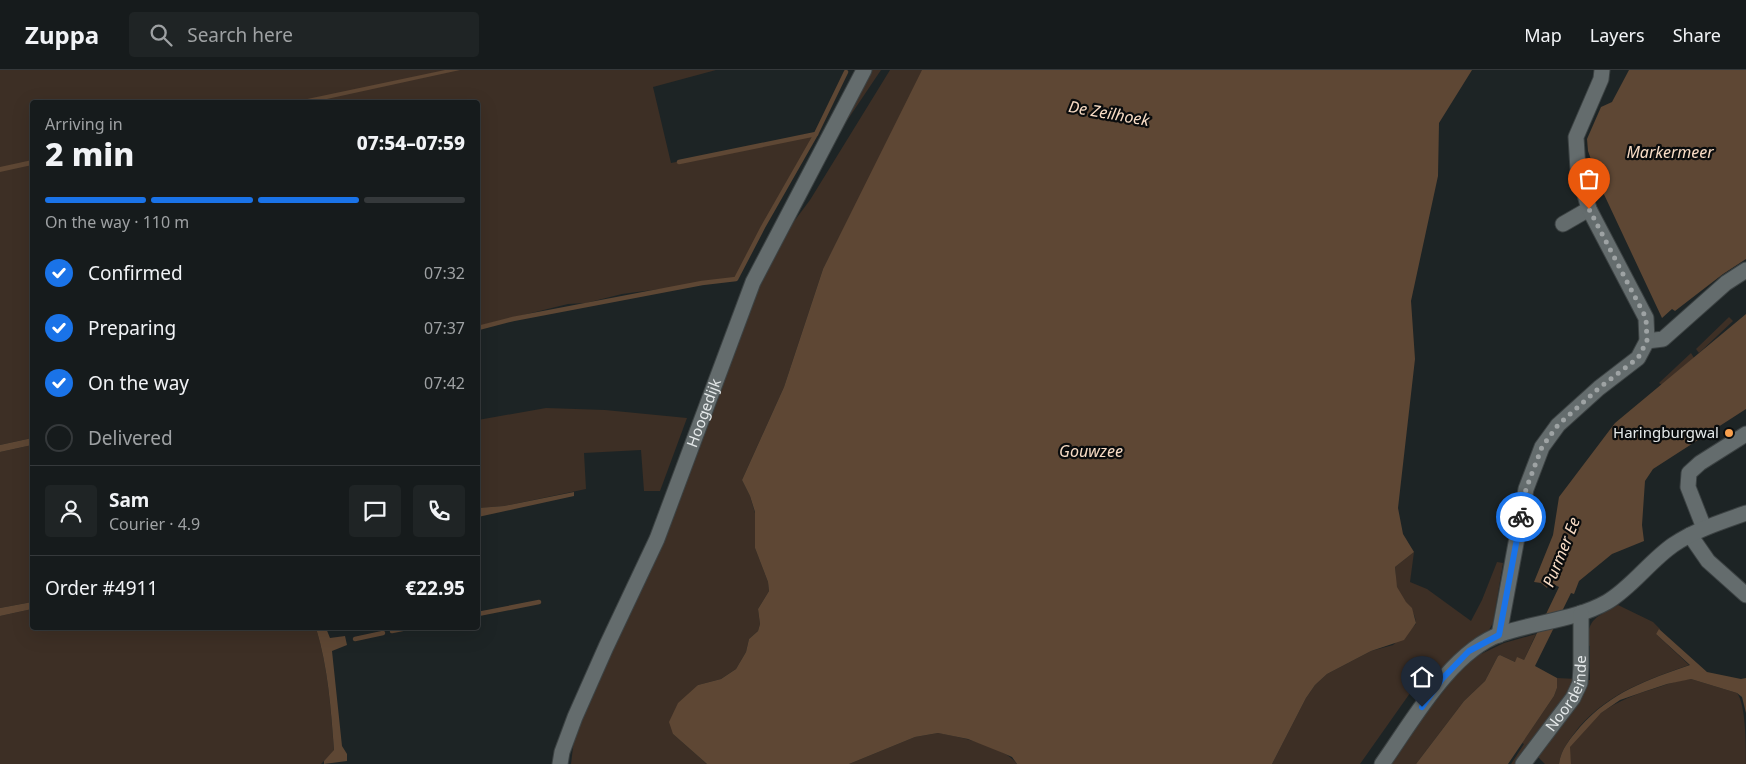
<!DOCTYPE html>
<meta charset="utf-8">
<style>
:root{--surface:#161b1c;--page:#1f2425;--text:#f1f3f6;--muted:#9ea1a3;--line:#35393b;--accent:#1a73e8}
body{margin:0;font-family:"Noto Sans",sans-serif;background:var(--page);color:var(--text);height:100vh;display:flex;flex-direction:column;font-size:19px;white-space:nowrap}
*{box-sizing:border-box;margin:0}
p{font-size:16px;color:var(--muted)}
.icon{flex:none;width:28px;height:28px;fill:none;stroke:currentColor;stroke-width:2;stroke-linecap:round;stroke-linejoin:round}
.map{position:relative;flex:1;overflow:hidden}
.details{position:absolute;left:30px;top:30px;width:450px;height:530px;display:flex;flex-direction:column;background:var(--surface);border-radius:5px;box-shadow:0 5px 20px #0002,0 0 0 1px var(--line)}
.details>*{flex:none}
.pin{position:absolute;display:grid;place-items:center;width:42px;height:42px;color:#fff;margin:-51px -21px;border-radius:50% 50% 50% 0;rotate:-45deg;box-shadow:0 0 5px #0007}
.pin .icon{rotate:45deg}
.courier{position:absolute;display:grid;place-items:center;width:50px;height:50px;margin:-25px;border:4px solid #1a73e8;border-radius:50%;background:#fff;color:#222;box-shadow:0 1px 6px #0007}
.summary em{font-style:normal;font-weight:800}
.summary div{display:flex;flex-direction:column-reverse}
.summary{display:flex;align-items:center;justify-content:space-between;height:85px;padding:0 15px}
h1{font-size:32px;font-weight:800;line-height:38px}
.bar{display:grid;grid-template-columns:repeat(4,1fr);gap:8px 5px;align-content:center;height:60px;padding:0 15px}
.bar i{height:6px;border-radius:4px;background:var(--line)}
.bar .active{background:var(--accent)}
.bar p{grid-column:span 4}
.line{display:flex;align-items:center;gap:12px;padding:0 15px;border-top:1px solid var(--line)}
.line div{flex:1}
.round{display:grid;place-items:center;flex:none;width:52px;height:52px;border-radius:5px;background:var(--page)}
ol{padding:0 15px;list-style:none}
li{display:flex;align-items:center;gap:15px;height:55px}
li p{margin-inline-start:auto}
li .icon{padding:5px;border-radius:50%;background:var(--accent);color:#fff;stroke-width:4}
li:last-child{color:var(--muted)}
li i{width:28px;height:28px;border:2px solid var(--line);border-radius:50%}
header{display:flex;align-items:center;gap:30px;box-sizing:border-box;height:70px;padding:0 25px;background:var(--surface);border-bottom:1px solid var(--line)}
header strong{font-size:24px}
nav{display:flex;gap:28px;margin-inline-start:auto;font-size:18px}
.search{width:350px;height:45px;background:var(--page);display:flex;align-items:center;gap:12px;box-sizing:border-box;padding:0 18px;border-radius:5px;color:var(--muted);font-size:19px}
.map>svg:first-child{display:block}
.green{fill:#3d2f25}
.water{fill:#5e4734}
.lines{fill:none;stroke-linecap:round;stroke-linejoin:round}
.stream{stroke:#5e4734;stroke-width:4.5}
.minor-casing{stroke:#3c4243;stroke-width:17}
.minor{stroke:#646c6d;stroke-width:15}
.done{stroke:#9ea3a4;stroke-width:5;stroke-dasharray:0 9}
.route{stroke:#1a73e8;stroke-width:6}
.poi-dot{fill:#f9a04d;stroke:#0a0c0d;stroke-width:2}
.labels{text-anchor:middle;stroke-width:4.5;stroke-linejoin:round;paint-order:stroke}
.street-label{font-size:15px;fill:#e4e8e9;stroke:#0a0c0d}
.poi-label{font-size:15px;fill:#e4e8e9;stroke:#0a0c0d;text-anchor:end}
.water-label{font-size:16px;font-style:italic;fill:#f8dcc5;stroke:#0a0c0d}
</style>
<header>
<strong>Zuppa</strong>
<div class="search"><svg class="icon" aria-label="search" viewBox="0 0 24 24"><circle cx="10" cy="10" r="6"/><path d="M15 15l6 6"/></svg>Search here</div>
<nav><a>Map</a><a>Layers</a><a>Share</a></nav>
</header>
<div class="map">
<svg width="1746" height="694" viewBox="0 0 1746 694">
<rect width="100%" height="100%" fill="#1d2425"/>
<g class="green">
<polygon points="0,0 716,0 653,17 671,93 816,64 736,209 622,224 586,233 568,234 478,256 478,32 32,32 32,368 0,375"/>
<polygon points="869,0 881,0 846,52 817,102"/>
<polygon points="890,0 925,0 823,199 784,317 742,410 750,426 755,443 755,478 768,512 769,521 758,539 760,554 758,561 749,569 746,582 736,599 721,609 698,615 673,664 707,694 571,694 574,669 580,652 650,500 758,217 786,162 810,130"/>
<polygon points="1729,247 1733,251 1699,283 1696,279"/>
<polygon points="1691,283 1694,288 1662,315 1659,313"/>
<polygon points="546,338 605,340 687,348 660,421 644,421 641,380 584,383 586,419 504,436 478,438 478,350"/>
<polygon points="32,375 32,532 0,538 0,382"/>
<path d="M 1414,482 L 1410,512 L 1427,519 L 1471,551 L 1482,530 L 1497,492 L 1503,493 L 1493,553 L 1489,560 L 1457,583 L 1434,606 L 1415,616 L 1360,694 L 1272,694 L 1306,628 L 1315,615 L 1327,604 L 1371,581 L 1393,575 L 1416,554 C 1416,539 1402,532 1397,518 C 1395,512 1396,503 1395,497 Z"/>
<path d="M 1618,535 L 1653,552 L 1660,559 L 1656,564 L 1689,595 C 1647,610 1610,622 1579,657 C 1570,669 1561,679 1559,694 L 1545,694 L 1536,685 L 1587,610 L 1590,610 L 1590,576 L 1587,575 C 1588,547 1596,548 1618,535 Z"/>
<path d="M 32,539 L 32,558 L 316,558 C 328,597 331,640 334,681 L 321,694 L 0,694 L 0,546 Z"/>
<polygon points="1536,564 1524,590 1515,592 1500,585 1498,586 1485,611 1464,631 1416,694 1390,694 1410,664 1458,602 1479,585 1504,573"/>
<polygon points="1557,608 1576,609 1572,619 1518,694 1511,694 1524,674 1522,673 1554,626 1557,618"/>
<path d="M 1691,609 L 1737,623 C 1746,634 1746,677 1746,694 L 1571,694 L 1569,678 C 1592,644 1614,631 1653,619 C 1665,615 1678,610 1691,609 Z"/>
<path d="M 938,663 C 960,667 1004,676 1017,694 L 849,694 L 915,667 Z"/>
</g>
<g class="water">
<polygon points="445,0 460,0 313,32 293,32"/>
<polygon points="922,0 1472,0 1439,53 1438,106 1411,231 1415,289 1398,438 1403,464 1414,482 1395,497 1397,517 1406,532 1412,538 1416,553 1404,570 1371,581 1327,604 1315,615 1306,628 1272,694 1017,694 1012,687 1003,683 968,669 938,663 915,667 849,694 707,694 673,664 669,652 678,633 698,615 721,609 736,599 746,582 749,569 758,561 760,554 758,539 769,521 768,512 755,478 755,442 750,426 742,410 784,317 823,199"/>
<polygon points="1629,0 1746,0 1746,189 1723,204 1675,241 1672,239 1662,248 1601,118 1588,81 1587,69 1601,37 1612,32"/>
<polygon points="32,90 32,95 0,102 0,97"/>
<polygon points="1746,244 1746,339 1653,399 1645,411 1642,455 1644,471 1612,484 1579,511 1574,524 1571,523 1535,596 1557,608 1557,618 1554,626 1508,694 1416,694 1464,631 1485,611 1498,586 1500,585 1515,592 1517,587 1524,590 1559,517 1551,513 1551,511 1547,518 1541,513 1534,512 1553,465 1559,427 1615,353"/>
<polygon points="32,368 32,375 0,382 0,375"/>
<polygon points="574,422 574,426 478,447 478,438 504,436"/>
<polygon points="32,532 32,539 0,546 0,538"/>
<path d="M 316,558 L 326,558 L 330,568 L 345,566 L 347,575 L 332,581 L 342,676 L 347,684 L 347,691 L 324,694 L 324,691 L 334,680 C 331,639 328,597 316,558 Z"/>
<path d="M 1659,559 L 1707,602 L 1741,609 L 1746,608 L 1746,643 L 1742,627 L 1737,623 L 1691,609 L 1667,614 L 1646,621 L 1620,630 L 1601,643 L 1570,677 L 1571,694 L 1559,694 C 1561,679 1570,669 1580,657 C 1611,622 1647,610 1690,595 L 1656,564 Z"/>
</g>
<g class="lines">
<g class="stream">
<polyline points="679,92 816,64"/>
<polyline points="478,258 513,249 702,213 736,209 763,157 816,64 846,2"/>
<polyline points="478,544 539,532"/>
<polyline points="392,561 407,558"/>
<polyline points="355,569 383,563"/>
</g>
<g class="minor-casing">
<g id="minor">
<polyline points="1563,154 1589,139"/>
<polyline points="1647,271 1663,269 1726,213 1746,200"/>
<polyline points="1704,458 1688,417 1689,403 1700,393 1746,364"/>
<polyline points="1690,465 1708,491 1746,525"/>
<polyline points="1499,565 1526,419 1542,377 1558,355 1599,318 1638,288 1647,271 1646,248 1589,139 1578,100 1576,67 1601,9 1602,0"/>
<path id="s1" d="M 560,694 L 562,682 L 575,647 L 606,577 L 657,469 L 753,212 L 864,0"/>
<path d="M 1382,694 C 1412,652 1451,581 1501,564 C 1535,552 1575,550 1607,532 C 1631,518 1650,491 1673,475 C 1695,460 1721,452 1746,443"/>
<path id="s2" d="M 1523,694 L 1573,628 L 1580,613 L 1581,597 L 1581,543"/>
</g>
</g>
<use href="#minor" class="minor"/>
</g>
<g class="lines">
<polyline class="done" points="1521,447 1526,419 1542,377 1558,355 1599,318 1638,288 1647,271 1646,248 1589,139"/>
<polyline class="route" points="1422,637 1442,609 1469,581 1499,565 1521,447"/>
</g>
<circle class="poi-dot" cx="1729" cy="363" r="5"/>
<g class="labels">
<g class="street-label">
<text dy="5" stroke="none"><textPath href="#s1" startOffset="380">Hoogedijk</textPath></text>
<text dy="5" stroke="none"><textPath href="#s2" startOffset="85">Noordeinde</textPath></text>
</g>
<g class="poi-label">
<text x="1719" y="368">Haringburgwal</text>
</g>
<g class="water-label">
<text transform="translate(1109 43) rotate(10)" y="6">De Zeilhoek</text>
<text x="1670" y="88">Markermeer</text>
<text x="1091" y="387">Gouwzee</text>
<text transform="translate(1561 482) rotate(-68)" y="6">Purmer Ee</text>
</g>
</g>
</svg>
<div class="pin" style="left:1589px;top:139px;background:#ea580c"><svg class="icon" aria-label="bag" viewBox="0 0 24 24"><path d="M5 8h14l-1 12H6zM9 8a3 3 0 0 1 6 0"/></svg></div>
<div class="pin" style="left:1422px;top:637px;background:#1f2937"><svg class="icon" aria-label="home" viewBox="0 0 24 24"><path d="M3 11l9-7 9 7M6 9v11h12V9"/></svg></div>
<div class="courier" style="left:1521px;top:447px"><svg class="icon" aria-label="bike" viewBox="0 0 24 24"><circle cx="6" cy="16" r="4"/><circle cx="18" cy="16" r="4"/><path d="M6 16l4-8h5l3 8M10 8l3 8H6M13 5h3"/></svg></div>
<section class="details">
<div class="summary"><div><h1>2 min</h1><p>Arriving in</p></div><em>07:54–07:59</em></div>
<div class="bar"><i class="active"></i><i class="active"></i><i class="active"></i><i></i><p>On the way · 110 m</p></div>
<ol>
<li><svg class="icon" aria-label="check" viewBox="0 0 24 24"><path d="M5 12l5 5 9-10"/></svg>Confirmed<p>07:32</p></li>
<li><svg class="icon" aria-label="check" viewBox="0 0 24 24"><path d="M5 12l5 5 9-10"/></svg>Preparing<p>07:37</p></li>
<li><svg class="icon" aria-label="check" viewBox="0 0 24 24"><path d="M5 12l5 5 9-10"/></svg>On the way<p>07:42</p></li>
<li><i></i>Delivered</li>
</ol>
<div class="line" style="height:90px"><a class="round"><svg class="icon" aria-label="person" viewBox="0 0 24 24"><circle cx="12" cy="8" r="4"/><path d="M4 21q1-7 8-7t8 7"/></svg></a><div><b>Sam</b><p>Courier · 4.9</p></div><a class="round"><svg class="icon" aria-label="chat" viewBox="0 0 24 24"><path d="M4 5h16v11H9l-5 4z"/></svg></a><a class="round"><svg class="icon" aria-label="phone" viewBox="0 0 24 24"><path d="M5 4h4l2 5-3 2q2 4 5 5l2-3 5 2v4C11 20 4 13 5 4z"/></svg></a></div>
<div class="line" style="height:65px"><div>Order #4911</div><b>€22.95</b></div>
</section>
</div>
